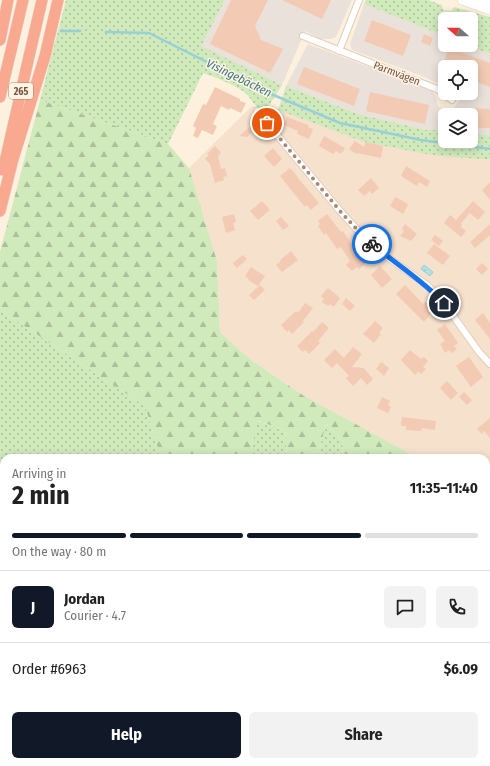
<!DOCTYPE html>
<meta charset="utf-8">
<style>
:root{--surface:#fff;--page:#f2f2f2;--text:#222;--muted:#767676;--line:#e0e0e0;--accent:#111827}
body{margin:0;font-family:"Fira Sans Condensed",sans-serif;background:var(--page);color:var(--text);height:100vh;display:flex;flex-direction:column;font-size:15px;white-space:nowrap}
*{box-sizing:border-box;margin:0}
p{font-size:13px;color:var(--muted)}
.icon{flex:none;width:22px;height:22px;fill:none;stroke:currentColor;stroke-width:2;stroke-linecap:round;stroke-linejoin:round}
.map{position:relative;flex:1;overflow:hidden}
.panel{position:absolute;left:0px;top:454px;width:490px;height:312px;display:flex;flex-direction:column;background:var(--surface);border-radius:12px 12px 0 0;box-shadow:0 2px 10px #0003}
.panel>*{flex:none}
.needle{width:26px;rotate:291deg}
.controls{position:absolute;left:438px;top:12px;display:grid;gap:8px}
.controls a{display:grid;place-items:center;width:40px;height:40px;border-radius:6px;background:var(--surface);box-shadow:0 2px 10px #0003;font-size:20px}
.pin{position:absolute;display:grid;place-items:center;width:34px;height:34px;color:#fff;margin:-17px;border:2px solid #fff;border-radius:50%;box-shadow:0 1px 4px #0007}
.courier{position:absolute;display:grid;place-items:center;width:40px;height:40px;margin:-20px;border:3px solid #1a73e8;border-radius:50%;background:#fff;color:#222;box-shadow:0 1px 5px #0007}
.headline em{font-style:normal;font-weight:700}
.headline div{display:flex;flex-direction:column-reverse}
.headline{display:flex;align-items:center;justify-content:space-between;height:68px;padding:0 12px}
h1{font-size:26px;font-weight:700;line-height:30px}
.bar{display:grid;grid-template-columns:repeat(4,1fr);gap:6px 4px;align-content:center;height:48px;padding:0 12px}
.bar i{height:5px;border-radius:3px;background:var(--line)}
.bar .current{background:var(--accent)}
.bar p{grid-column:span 4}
.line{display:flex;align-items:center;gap:10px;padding:0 12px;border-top:1px solid var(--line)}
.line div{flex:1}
.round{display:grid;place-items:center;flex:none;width:42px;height:42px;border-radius:6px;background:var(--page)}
.action{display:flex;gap:8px;margin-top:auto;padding:8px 12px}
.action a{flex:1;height:46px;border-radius:6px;background:var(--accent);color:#fff;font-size:16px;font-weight:700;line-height:46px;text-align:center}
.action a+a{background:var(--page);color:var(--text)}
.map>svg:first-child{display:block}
.residential{fill:#f5e1cc}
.industrial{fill:#eae1da}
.grass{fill:url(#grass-dots)}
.forest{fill:url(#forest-firs)}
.water{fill:url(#water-ripples);stroke:#98d0d8}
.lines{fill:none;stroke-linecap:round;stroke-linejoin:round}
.stream{stroke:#98d0d8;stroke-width:2.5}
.building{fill:#f3cbb4}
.street-casing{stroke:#e3cdbd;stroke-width:8}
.secondary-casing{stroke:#e8ceb9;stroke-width:10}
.highway-casing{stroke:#ddd6d2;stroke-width:12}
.street{stroke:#fff;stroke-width:6}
.secondary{stroke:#fff;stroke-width:9}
.highway{stroke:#faa991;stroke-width:11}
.done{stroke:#a38b7a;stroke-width:4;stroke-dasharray:0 7.2}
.route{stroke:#1a73e8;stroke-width:5}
.labels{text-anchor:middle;stroke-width:3;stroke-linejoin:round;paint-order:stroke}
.shield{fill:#fff4e4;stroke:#9d8475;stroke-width:1}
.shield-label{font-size:10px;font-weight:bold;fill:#735445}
.street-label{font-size:11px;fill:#735445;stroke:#fff4e4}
.water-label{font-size:12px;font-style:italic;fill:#3c7781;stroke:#fff4e4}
</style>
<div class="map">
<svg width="490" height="766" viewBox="0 0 490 766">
<defs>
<pattern id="grass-dots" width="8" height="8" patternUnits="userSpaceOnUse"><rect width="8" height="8" fill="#d0eabc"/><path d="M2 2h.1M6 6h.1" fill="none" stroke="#adc09b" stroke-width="1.8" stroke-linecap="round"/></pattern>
<pattern id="forest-firs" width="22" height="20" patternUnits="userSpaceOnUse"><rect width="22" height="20" fill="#d0eabc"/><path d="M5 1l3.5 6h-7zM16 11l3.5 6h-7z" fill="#adc09b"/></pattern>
<pattern id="water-ripples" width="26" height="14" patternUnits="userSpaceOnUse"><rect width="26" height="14" fill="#b2e0e6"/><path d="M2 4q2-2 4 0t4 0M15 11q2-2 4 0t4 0" fill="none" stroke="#95b8bc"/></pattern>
</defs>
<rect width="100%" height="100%" fill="#fdf0dd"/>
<polygon class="residential" points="252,106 278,110 345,134 480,159 490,159 490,491 486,490 486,458 418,458 304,396 251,360 220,332 217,261 189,168"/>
<g class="industrial">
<polygon points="225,0 352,0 336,37 331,39 320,39 305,31 282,85 200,47"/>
<polygon points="364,4 445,36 445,45 467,45 490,54 490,135 471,134 471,115 445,115 444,135 441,130 426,130 358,114 286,86 308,44 432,91 435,95 438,107 452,110 460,100 461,94 459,93 471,93 471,67 445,67 445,87 422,76 352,50 350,44"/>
</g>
<g class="grass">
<path d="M 66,0 L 225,0 L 201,46 L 282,85 L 270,104 L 265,110 C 252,108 253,98 244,92 C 233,84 215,77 203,73 L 168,144 L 40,100 Z"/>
<polygon points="366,0 428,0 442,5 443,10 451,11 454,7 490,17 490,54 467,45 471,45 471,19 445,19 445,36 364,4"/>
<polygon points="286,86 358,114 426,130 441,130 445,135 445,141 471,141 471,134 490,135 490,159 480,159 431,155 365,142 278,110"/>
<polygon points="0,310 145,406 161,458 4,458 4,707 0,706"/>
<polygon points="257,421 285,430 287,458 249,458"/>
<polygon points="326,424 343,441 342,458 317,458"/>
<polygon points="245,762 397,762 395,766 248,766"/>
</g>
<g class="forest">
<polygon points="40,100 168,144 189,168 217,261 220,332 251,360 304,396 418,458 342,458 343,441 326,424 317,458 287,458 285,430 258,421 249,458 161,458 145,406 0,310 0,252"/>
<polygon points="486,490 490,491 490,766 395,766 397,762 486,762"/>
</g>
<polygon class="water" points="424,265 433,272 430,276 421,269"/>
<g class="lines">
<g class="stream">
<polyline points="61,31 80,31"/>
<polyline points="106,32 149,33 271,94 340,123 421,140 490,149"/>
</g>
</g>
<g class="building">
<polygon points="231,0 268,0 255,26 261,40 283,49 270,73 210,44"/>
<polygon points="282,0 331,0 322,19"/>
<polygon points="372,20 411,35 403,56 364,41"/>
<polygon points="424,34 433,38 430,46 421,42"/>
<polygon points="449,48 490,63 490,87 471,80 471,67 442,67"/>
<polygon points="304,67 360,89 354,106 297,84"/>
<polygon points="215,87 240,99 240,101 246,103 241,113 230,108 229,110 221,106 213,124 217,126 213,135 202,130 198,138 193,136 196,128 193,126 203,104 206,105"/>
<polygon points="370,92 429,105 425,124 366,111"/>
<polygon points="464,108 490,109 490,128 471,128 471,115 457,115"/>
<polygon points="287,117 308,125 308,127 313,129 309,139 297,134 298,131 284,125"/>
<polygon points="252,125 256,130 247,137 239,136"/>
<polygon points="324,136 345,148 341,154 336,151 333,154 319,146"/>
<polygon points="355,141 364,147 365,142 383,146 381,158 357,153 356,154 349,149"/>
<polygon points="215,146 221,153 218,156 221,169 225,168 227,176 223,177 224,180 215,183 210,164 205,159 209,155 207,154"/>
<polygon points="273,148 282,159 274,167 264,156"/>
<polygon points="406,166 430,181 427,187 419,182 417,186 401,176"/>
<polygon points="290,168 298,177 297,177 319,203 311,210 307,205 305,207 280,176"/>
<polygon points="371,178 379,188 372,194 370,191 364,196 358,190"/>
<polygon points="490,183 490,200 482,190"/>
<polygon points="395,197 405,202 408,205 403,214 390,206"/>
<polygon points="262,201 270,210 258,220 250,211"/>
<polygon points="473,201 485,212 478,220 470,213 461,223 462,225 461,227 466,231 461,237 444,223 450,215 456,220"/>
<polygon points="234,214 236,222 233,223 235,230 226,233 222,217"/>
<polygon points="327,214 341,232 343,231 359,255 362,252 369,260 359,269 357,267 352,271 346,265 350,261 341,247 337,249 326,233 324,235 318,226 320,224 318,221"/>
<polygon points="281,217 289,226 283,230 276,221"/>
<polygon points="405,224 417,234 411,241 400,236 404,231 402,229"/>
<polygon points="490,224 490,235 475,248 470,242"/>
<polygon points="435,235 443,241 439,246 431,240"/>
<polygon points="434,244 450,256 443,265 427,253"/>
<polygon points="291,251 298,260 282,272 276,265 281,261 280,260"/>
<polygon points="243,255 247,259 237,268 233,263"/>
<polygon points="482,263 488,269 482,275 476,269"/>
<polygon points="380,266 392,279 382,288 371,275"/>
<polygon points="251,267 265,276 258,286 248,280 249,279 245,276"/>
<polygon points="260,285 265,290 254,300 249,295"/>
<polygon points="405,285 423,304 425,302 434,310 424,322 396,294"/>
<polygon points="328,288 340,298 334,307 330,304 328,306 322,302 324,299 321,296"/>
<polygon points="346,298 355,306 350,311 342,304"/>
<polygon points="305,303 313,308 303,321 304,322 292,334 289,330 287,332 281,325 296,311 298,313"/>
<polygon points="483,313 490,323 490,339 475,320"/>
<polygon points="375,321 383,328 379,333 381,334 374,343 363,334"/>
<polygon points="322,322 329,328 318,341 320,343 309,354 305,350 303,352 297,346 312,331 313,332"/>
<polygon points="445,324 458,343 454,346 457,349 452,353 449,350 445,353 440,344 445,341 437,330"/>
<polygon points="353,347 362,354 352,367 364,368 373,379 367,385 361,378 353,386 346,378 349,376 337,363 332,368 324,360 335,349 344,358"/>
<polygon points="410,350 421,359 424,357 428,361 423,367 426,369 421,374 418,371 415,375 401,360"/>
<polygon points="469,357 483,377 471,387 456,366"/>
<polygon points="381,362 389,368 384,376 376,369"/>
<polygon points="447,381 458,393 451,400 440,388"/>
<polygon points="464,392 472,400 467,405 459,397"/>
<polygon points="382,397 390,401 388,405 391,407 388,413 377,408"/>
<polygon points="402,417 436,421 435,430 422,428 421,431 406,430 406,426 401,426"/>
<polygon points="490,418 490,438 484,431 482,434 477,429"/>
</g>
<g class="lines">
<g class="street-casing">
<g id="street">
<polyline points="303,36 437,89 452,100"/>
<polyline points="339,51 359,0"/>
<polyline points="257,111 340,211 362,235 386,256 427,285 444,303 479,352 490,364"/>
</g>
</g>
<g class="secondary-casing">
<g id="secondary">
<polyline points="462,0 490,10"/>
<polyline points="481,0 490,4"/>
</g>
</g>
<g class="highway-casing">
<g id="highway">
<polyline points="0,40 8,0"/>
<polyline points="0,97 23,0"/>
<polyline points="3,170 42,0"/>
<polyline points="0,211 13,159 45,56 58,0"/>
</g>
</g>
<use href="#street" class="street"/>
<use href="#secondary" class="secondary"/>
<use href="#highway" class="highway"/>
</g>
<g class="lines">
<polyline class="done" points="267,123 340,211 362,235 372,244"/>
<path class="route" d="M 372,244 C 396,264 422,280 444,303"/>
</g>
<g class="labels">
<rect class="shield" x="9" y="83" width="24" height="16" rx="3"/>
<g class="shield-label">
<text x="21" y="95">265</text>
</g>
<g class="street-label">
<text transform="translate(397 73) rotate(21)" y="4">Parmvägen</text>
</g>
<g class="water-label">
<text transform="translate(239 78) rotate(26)" y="4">Visingebäcken</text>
</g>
</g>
</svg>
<div class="controls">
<a><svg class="needle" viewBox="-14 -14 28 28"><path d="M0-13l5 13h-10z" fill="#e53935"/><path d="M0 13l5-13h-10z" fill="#767676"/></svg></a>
<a><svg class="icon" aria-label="locate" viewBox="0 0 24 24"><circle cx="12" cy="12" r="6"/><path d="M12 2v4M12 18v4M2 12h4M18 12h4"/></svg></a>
<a><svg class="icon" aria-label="layers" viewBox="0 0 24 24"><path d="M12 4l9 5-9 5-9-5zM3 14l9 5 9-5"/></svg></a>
</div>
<div class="pin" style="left:267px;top:123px;background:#ea580c"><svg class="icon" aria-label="bag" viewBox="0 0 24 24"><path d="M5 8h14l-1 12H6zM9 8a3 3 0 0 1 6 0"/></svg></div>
<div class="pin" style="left:444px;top:303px;background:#1f2937"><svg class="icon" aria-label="home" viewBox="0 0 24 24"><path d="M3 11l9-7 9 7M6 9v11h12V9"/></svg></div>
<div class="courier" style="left:372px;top:244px"><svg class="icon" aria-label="bike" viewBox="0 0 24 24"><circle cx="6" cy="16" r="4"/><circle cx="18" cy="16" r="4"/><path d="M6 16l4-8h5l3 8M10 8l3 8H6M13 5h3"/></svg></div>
<section class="panel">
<div class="headline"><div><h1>2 min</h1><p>Arriving in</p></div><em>11:35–11:40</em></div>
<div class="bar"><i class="current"></i><i class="current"></i><i class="current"></i><i></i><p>On the way · 80 m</p></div>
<div class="line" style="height:72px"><b class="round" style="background:var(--accent);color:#fff">J</b><div><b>Jordan</b><p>Courier · 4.7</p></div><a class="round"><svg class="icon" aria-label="chat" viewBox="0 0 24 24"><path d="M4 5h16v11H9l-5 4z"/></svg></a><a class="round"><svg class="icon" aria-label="phone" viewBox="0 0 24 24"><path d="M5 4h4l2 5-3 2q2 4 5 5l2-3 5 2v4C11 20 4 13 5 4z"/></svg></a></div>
<div class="line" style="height:52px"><div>Order #6963</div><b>$6.09</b></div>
<div class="action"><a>Help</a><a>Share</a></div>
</section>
</div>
